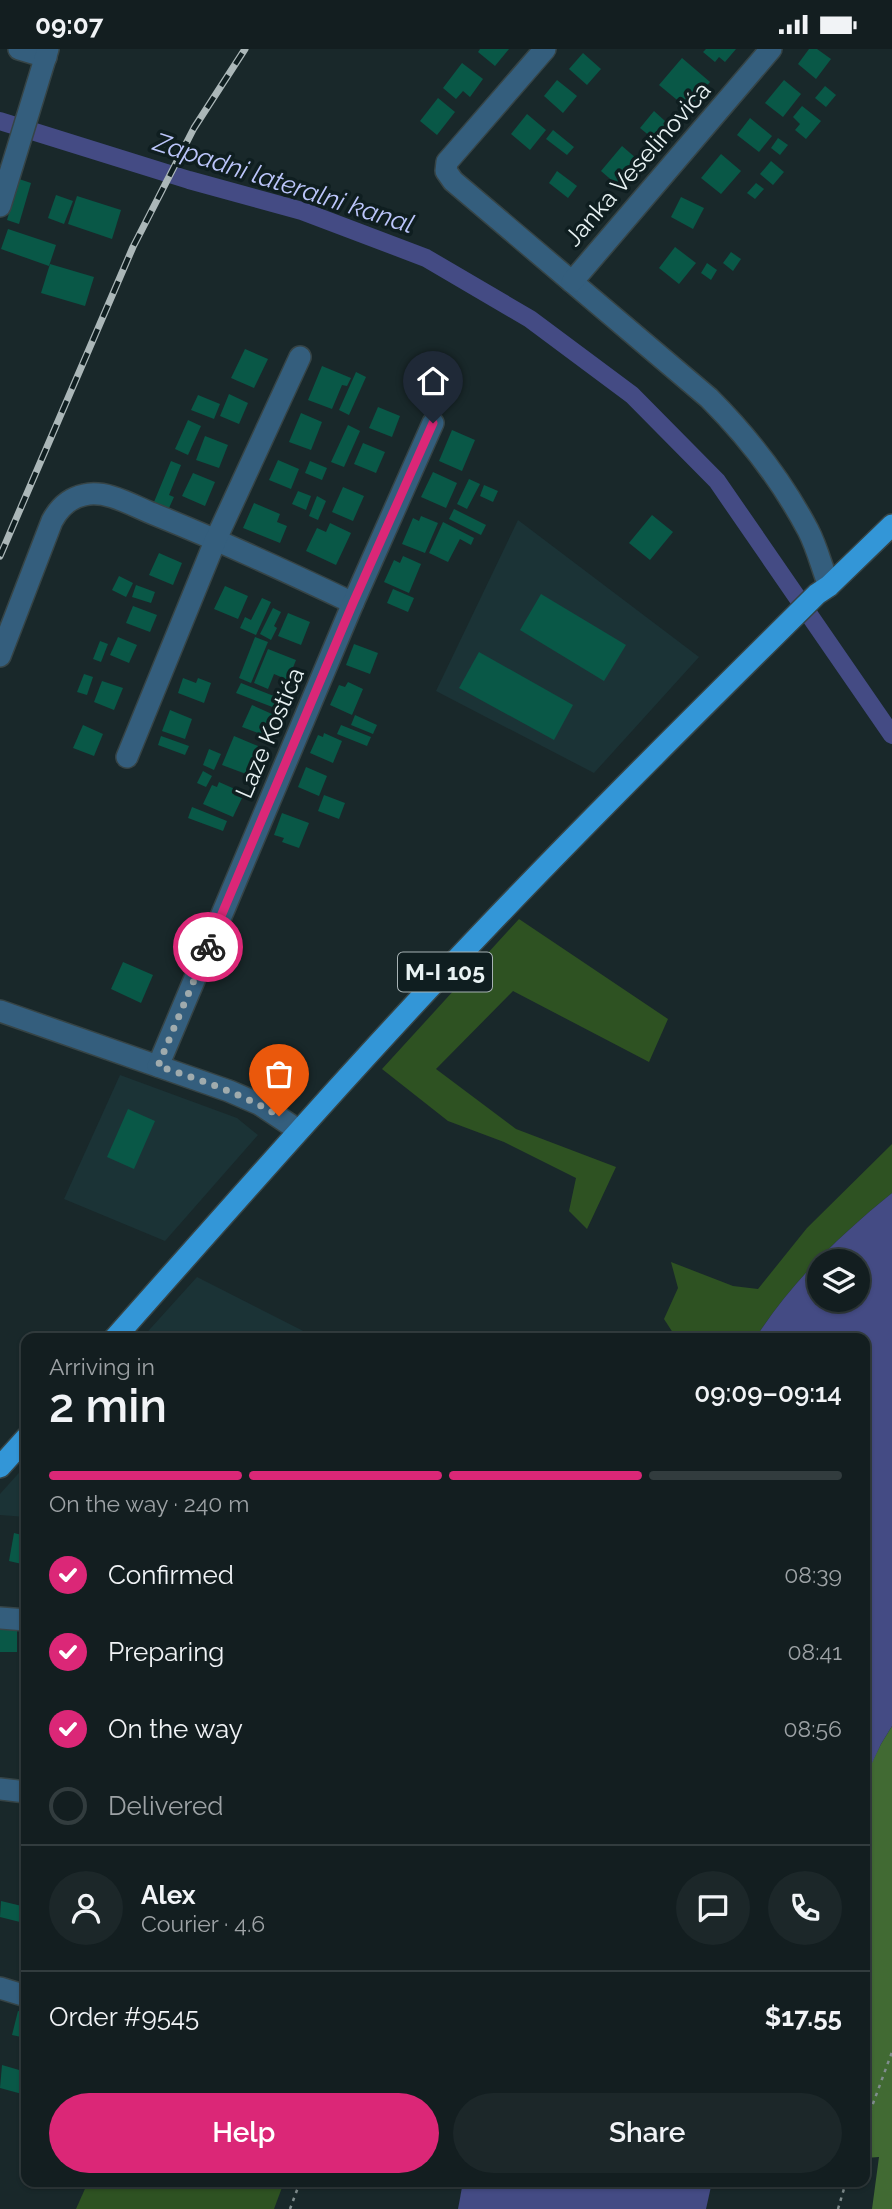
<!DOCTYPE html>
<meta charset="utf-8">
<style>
:root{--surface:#131e20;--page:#1c2729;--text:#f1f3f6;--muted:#9da2a5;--line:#323c3e;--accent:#db2777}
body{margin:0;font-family:Raleway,sans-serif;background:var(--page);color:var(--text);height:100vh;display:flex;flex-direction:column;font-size:26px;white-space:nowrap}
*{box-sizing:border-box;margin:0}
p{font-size:23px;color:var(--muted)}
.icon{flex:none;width:38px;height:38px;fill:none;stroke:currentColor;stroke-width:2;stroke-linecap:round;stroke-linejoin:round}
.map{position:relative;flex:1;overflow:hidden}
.drawer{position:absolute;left:21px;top:1284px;width:849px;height:854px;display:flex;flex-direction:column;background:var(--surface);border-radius:14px;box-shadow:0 2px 5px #0004,0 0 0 2px var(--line)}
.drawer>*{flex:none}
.fabs{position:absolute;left:807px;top:1200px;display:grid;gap:14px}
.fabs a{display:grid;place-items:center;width:63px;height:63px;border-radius:50%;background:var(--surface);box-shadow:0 2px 5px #0004,0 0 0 2px var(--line);font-size:35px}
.pin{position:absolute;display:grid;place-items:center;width:60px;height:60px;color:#fff;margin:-72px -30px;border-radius:50% 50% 50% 0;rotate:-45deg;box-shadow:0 0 7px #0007}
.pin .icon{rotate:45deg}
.courier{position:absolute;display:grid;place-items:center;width:70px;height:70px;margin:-35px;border:5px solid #db2777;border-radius:50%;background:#fff;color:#222;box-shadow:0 2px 9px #0007}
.overview em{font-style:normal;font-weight:600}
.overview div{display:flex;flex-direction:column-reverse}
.overview{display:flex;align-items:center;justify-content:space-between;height:119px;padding:0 28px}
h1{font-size:46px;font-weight:600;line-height:52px}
.bar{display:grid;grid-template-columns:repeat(4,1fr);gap:10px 7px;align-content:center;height:84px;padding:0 28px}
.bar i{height:9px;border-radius:5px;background:var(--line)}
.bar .current{background:var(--accent)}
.bar p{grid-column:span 4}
.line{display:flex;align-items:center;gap:18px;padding:0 28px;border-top:2px solid var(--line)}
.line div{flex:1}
.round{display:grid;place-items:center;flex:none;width:74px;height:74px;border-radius:37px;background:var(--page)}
ol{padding:0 28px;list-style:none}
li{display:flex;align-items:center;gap:21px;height:77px}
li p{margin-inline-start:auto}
li .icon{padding:7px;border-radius:50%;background:var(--accent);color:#fff;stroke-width:4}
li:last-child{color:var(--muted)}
li i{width:38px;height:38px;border:4px solid var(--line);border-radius:50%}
.cta{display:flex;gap:14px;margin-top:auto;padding:14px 28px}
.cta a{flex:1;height:80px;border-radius:42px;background:var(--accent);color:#fff;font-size:28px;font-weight:600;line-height:80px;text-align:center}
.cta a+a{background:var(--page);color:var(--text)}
.status{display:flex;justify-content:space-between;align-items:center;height:49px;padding:0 35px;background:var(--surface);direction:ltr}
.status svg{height:19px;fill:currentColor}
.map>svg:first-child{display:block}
.built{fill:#1b3336}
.green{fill:#2e5222}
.forest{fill:#416a33}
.water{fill:#444b84;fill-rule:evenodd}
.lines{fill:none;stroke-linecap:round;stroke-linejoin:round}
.canal{stroke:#444b84;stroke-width:18}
.building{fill:#095847}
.minor-casing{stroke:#364446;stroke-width:24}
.major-casing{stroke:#364446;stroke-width:24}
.path{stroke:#808d8e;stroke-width:2.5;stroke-dasharray:3.5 5;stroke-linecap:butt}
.minor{stroke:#345e7d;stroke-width:21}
.major{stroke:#3396d7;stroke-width:21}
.rail-casing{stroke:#abb7b8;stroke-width:7}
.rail{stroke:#0f1e20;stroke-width:4.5;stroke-dasharray:13;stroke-linecap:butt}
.done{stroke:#a0abad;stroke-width:7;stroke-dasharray:0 12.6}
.route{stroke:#db2777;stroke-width:9}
.labels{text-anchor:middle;stroke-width:7;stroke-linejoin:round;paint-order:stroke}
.shield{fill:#0f1e20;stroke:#a7b2b4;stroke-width:2}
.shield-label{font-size:23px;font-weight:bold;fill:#e8f2f3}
.street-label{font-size:24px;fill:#e8f2f3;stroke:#0f1e20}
.water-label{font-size:26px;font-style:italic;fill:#bcc6fb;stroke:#0f1e20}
</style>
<div class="status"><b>09:07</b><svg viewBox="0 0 49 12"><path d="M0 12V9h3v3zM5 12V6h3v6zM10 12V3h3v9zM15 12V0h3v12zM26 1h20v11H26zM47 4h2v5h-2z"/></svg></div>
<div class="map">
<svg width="892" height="2160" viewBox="0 0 892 2160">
<rect width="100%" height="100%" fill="#19282a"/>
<g class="built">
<polygon points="518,471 699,608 594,724 436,642"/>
<polygon points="120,1026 237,1069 258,1086 165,1192 64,1150"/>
<polygon points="197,1228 319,1290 141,1290"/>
<polygon points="26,1416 26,1468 0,1466 0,1445"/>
</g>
<g class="green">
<polygon points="519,870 668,970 649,1013 513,942 436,1020 516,1080 616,1118 587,1180 569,1162 576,1129 504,1093 448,1072 382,1020"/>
<path d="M 892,1095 L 892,1144 C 840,1186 791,1233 755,1290 L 677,1290 L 664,1270 L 678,1239 L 671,1213 L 733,1237 L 758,1240 L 807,1179 Z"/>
<polygon points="88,2133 284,2133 274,2160 76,2160"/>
</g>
<polygon class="forest" points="892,1677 892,2160 872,2160 879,2108 865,2109 864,1729 881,1695"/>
<g class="water">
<path d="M 892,1144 L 892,1677 L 881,1695 L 865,1729 L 864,1290 L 755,1290 C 791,1233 840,1186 892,1144 ZM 819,1213 L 858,1213 L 858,1251 L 819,1251 Z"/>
<polygon points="463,2133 712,2133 706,2160 458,2160"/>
</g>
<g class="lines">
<polyline class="canal" points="0,72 189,131 302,162 426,209 530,270 632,346 717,432 892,686"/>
</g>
<g class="building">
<polygon points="480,0 509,0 495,17 478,3"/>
<polygon points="706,0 736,0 725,13 719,8 715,13 703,3"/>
<polygon points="809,0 817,0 831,10 816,30 798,15"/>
<polygon points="583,4 601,20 587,36 569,20"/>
<polygon points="682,9 710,33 688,60 659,36"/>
<polygon points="462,14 483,30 470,48 463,42 456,50 443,39"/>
<polygon points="557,31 577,47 563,64 544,47"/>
<polygon points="784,31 801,45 783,68 765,54"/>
<polygon points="825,37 836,46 826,58 815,49"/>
<polygon points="438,49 455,63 437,86 420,72"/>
<polygon points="802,57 821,72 806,90 795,81 800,75 793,68"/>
<polygon points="654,62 665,72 663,75 668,79 657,93 640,79"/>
<polygon points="527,65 546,81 530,101 511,85"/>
<polygon points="750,69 772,87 759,103 737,86"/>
<polygon points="553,81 574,98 567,106 546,90"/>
<polygon points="778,89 788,96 780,106 771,99"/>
<polygon points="622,97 644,116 623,141 601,122"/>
<polygon points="721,105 741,122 721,145 701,129"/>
<polygon points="771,112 784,123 773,136 760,125"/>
<polygon points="557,122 577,137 568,149 549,134"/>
<polygon points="19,130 31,134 19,175 7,171"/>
<polygon points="756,134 764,140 755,150 747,144"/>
<polygon points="56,146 73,152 64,175 48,169"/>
<polygon points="77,147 121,161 112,190 68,175"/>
<polygon points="681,148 704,159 693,180 671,168"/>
<polygon points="8,180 56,196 49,217 1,200"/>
<polygon points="675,198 696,214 679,235 659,219"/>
<polygon points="731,203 741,210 733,222 723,214"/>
<polygon points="707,214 717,221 711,231 701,224"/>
<polygon points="50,215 94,228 85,257 41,244"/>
<polygon points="245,300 268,310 254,339 231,329"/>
<polygon points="322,317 351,329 347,337 342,336 332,360 308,351"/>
<polygon points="356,323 366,328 349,366 339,361"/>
<polygon points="229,345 248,354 239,375 220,367"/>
<polygon points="198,346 220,355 214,370 191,361"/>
<polygon points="378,358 400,367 392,388 369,379"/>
<polygon points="301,364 322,373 311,401 289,393"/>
<polygon points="188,371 201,377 188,406 175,400"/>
<polygon points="348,376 360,382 344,418 331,413"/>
<polygon points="452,381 475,391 462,422 439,412"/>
<polygon points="205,387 228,396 219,419 196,411"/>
<polygon points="363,394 385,403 376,424 354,415"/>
<polygon points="278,411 299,420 291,440 269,431"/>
<polygon points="171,412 181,416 169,446 174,448 169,459 154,453"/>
<polygon points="310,412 327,419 322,431 305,424"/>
<polygon points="433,423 457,434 446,459 421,448"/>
<polygon points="193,424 215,433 205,457 182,447"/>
<polygon points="469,430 480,435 467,460 457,455"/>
<polygon points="484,436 498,442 493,453 480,447"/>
<polygon points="343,438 364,447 353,472 332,463"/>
<polygon points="298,442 311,447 306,461 292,455"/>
<polygon points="317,447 326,452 318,471 309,467"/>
<polygon points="254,454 280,465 277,473 287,477 280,494 243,479"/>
<polygon points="454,460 486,476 481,486 449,470"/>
<polygon points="652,466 673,483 650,511 629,494"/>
<polygon points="421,467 438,474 425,504 402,495 413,469 419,472"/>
<polygon points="443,473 474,489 471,496 460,490 448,513 429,504"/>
<polygon points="330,474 351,484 336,516 306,502 317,479 326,483"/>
<polygon points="159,504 182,514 173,536 149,526"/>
<polygon points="403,507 421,515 409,544 384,533 394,511 400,514"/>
<polygon points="119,527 133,534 126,548 112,541"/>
<polygon points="136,536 155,543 151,554 132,548"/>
<polygon points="225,537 248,547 238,570 214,560"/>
<polygon points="393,540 414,549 408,563 387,554"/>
<polygon points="541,545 626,596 604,632 520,581"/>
<polygon points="262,549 271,553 256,586 240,579 245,568 251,571"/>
<polygon points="133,557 157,566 150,583 126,574"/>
<polygon points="273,559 281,563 274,577 277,579 271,591 260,585"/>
<polygon points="288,564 310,573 301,596 278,587"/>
<polygon points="118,588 137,596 129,614 110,606"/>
<polygon points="255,588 268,593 251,634 239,629"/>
<polygon points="100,592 108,595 101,613 93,610"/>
<polygon points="354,595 378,604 370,625 346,616"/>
<polygon points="268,600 296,611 288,631 274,625 268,640 254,634"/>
<polygon points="479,603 573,656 554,691 459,639"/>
<polygon points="84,625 93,628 87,646 77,643"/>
<polygon points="183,629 196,634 198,629 211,634 204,654 178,644"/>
<polygon points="102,632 123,639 114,661 94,653"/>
<polygon points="348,633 363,640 352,666 330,656 339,636 345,638"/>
<polygon points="241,634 279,649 275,659 236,644"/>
<polygon points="252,656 272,665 263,686 242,678"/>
<polygon points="170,661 192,670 185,690 162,682"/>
<polygon points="355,666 377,676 373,685 351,676"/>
<polygon points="83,676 103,685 94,707 73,699"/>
<polygon points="341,676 371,688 367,697 337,685"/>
<polygon points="324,684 342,692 333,714 310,704 318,686 323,688"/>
<polygon points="161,687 189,697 185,706 158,696"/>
<polygon points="234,687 258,697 246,725 222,716"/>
<polygon points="209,700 221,705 214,721 203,716"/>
<polygon points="306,718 327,727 319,747 298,738"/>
<polygon points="203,722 212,727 206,738 197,734"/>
<polygon points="219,733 237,741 234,746 242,749 233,768 203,755 212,736 217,738"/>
<polygon points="324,746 345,754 339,770 318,762"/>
<polygon points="192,758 227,772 223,782 188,769"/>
<polygon points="282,764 309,774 299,799 282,793 284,789 274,786"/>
<polygon points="123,913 153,926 141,954 111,940"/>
<polygon points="128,1060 155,1072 134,1120 107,1108"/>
<polygon points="14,1484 26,1487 26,1516 9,1512"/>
<rect x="0" y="1580" width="17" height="23"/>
<polygon points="1,1852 26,1858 24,1874 0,1868"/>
<polygon points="18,1962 26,1964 26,1989 12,1986"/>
<polygon points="2,2016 26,2023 22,2045 0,2039"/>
</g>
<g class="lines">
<g class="minor-casing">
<g id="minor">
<polyline points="19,0 46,8"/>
<path d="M 545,0 L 447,113 L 446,122 L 453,132 L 709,349 C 748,388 782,432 808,481 C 817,498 822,519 829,537"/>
<polyline points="0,157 48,0"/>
<polyline points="572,233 771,0"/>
<path d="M 0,607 L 52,472 C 59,459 69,449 84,446 C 107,440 135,458 156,466 C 223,493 288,523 353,554"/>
<polyline points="127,708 216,490 300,308"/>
<polyline points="0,962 229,1042 259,1055 298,1081"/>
<polyline points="158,1017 353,554 433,374"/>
<polyline points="0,1569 26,1571"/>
<polyline points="0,1740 26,1743"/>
<polyline points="0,1939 26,1947"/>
</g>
</g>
<g class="major-casing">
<g id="major">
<path d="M 114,1290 C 238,1150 361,1010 490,875 C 597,763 707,654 817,545 L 829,537 L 892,476"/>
<polyline points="0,1418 26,1389"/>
</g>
</g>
<g class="path">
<polyline points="864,2079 892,2003"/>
<polyline points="290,2160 300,2133"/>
<polyline points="838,2160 846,2133"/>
</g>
<use href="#minor" class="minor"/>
<use href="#major" class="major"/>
<g class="rail-casing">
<polyline id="rail" points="0,507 133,198 194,79 245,0"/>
</g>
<use href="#rail" class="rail"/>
</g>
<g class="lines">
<path class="done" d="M 208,898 L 158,1017 C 200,1031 241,1044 279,1067"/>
<polyline class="route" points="208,898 353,554 433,374"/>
</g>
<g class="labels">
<rect class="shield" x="398" y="903.5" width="94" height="39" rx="5"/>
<g class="shield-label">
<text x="445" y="931">M-I 105</text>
</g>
<g class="street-label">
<text transform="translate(638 115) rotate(-49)" y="8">Janka Veselinovića</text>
<text transform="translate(270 684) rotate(-67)" y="8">Laze Kostića</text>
</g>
<g class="water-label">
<text transform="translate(284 134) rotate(18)" y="9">Zapadni lateralni kanal</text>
</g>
</g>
</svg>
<div class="fabs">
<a><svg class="icon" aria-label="layers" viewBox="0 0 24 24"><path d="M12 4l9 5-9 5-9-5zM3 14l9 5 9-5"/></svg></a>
</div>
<div class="pin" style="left:279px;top:1067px;background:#ea580c"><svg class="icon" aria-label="bag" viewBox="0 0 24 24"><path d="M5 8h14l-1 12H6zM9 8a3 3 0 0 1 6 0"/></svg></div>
<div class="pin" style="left:433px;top:374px;background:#1f2937"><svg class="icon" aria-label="home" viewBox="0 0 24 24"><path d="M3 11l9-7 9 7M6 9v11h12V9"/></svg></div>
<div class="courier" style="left:208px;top:898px"><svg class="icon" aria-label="bike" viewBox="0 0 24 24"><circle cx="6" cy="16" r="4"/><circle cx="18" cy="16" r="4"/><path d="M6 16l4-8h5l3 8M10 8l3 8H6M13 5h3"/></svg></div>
<section class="drawer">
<div class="overview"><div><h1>2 min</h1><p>Arriving in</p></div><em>09:09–09:14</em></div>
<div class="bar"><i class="current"></i><i class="current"></i><i class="current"></i><i></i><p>On the way · 240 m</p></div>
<ol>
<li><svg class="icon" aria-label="check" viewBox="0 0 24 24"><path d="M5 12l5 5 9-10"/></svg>Confirmed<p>08:39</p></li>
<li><svg class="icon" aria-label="check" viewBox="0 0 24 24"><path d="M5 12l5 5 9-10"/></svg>Preparing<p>08:41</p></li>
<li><svg class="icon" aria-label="check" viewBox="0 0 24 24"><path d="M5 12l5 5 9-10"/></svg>On the way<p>08:56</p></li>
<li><i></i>Delivered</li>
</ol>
<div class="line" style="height:126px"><a class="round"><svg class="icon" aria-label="person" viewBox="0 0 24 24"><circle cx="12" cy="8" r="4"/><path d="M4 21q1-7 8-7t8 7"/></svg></a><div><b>Alex</b><p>Courier · 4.6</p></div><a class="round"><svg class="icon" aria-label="chat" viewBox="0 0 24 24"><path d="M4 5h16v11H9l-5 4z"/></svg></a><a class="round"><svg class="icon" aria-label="phone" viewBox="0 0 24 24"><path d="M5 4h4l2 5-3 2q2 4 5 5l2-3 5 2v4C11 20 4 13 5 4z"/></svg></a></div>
<div class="line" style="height:91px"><div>Order #9545</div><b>$17.55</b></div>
<div class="cta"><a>Help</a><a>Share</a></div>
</section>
</div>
